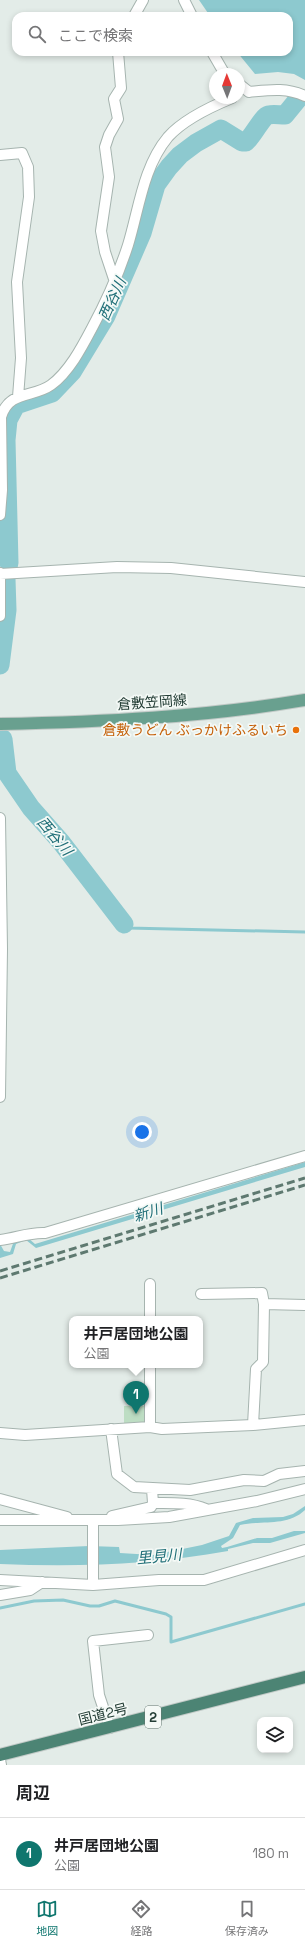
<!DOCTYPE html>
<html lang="ja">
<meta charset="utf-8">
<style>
:root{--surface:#fff;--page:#f6f6f6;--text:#202124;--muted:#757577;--line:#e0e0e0;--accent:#0f766e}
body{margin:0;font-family:"Space Grotesk","Noto Sans JP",sans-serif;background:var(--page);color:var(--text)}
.controls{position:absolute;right:12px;bottom:12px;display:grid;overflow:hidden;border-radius:8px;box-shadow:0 2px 6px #0003}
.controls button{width:36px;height:36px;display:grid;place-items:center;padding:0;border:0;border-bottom:1px solid var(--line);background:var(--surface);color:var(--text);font:20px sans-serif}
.compass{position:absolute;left:209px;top:68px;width:36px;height:36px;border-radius:50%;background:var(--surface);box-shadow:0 2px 6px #0003;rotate:359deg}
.you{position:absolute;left:142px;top:1132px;width:14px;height:14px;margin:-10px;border:3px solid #fff;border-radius:50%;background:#1a73e8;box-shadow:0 0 0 6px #1a73e833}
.badge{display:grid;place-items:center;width:26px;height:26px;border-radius:50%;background:var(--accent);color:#fff;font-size:13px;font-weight:700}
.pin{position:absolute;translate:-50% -33px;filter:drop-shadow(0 1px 2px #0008)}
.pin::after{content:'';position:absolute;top:21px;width:14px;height:12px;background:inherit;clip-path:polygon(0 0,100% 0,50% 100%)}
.popup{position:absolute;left:69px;top:1316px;width:134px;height:52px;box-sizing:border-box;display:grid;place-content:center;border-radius:8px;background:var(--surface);filter:drop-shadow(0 1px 3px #0005);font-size:13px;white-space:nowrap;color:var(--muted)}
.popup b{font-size:15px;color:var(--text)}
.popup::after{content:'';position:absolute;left:50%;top:100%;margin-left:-8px;border:8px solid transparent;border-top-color:var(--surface)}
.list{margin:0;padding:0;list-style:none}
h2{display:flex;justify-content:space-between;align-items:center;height:52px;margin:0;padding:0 16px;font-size:17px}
h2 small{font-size:13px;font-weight:400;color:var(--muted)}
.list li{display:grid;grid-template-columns:26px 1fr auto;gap:12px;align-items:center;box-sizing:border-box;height:72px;padding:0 16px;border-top:1px solid var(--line)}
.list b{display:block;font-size:15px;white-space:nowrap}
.list p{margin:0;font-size:13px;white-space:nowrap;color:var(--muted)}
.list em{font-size:13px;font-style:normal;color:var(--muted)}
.icon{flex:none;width:22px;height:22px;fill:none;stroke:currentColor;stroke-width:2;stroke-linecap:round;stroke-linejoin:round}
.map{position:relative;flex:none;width:305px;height:1765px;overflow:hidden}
.search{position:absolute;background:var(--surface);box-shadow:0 2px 6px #0003;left:12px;right:12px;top:12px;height:44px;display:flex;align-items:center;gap:10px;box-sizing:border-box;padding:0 14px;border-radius:12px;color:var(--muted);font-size:15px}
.sheet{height:124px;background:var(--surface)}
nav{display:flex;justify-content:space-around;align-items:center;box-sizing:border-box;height:56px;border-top:1px solid var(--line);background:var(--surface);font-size:11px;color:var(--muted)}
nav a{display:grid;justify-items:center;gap:2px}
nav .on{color:var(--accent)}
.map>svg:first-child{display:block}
</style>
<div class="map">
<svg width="305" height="1765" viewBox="0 0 305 1765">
<rect width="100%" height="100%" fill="#e3ece8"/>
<!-- green -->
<path fill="#bdddc3" d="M124,1406H147V1423H124Z"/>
<!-- water -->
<path fill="#8dc9cf" d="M199,0H305V80L294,74L278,72L255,74L237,52H289V16H210Z
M305,1162V1167L36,1248L26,1240L16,1244L13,1254L0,1258V1244L4,1251L10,1252L14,1241L28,1238L35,1244Z
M305,1506V1510C287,1527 262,1520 240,1525L233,1538L221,1546L222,1548L227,1547L257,1538H272L294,1531H305V1533L270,1543H253L228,1549V1551C152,1565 77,1567 0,1564V1550L89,1546L119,1547L120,1553L153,1555L202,1545L229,1536L236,1523L253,1518L283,1517L293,1514Z"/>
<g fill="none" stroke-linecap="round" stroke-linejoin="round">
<!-- stream -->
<path stroke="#8dc9cf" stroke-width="3" d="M124,924L128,928L305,932
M0,1608L34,1601L63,1600L90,1606H99L115,1601L166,1614L171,1617V1642L305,1604"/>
<!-- river -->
<path stroke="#8dc9cf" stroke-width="19" d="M9,563L6,440L8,420L16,405L52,393L72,372L106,316L142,233L156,185L169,167L180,155L196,143L221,129L242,142H246C252,137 263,116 268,115C274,114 279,115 285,115L298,99
M0,665L7,610L6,579
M3,739L7,773L31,808L61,842L124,924"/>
<!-- minor casing -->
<g stroke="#a6b4af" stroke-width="12">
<path id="minor" d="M184,0L192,16
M134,16L143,0
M212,52L223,71L226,74
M239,84L249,92C269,90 286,87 305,96
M0,155L22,153L28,167L29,197L17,282L21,358L18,397
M114,279L105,252L101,231L109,177L105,147L109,135L118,119L114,99L121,88L118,52
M0,515L2,490L1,417C9,390 33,398 51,385C69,372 82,347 92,328C106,302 119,273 128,245C139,209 143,167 168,137C184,119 210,107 232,98
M0,573V616
M0,574L117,567L171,568L305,582
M0,818L2,949L0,1097
M0,1240C16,1238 30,1232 45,1233L305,1156
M201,1294L262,1293L264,1304
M150,1319V1284
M253,1425L305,1420
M150,1427V1365
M111,1429L117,1474L134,1487L190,1490L244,1480L264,1481L279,1474L305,1471
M0,1433L25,1435L150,1427L162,1429L253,1425L256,1369L263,1362L264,1304L305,1305
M0,1499L67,1517
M153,1503C171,1503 190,1502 206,1509
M112,1516L151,1507L153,1503L152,1489
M0,1520H118L169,1517L257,1501L305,1489
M93,1520V1585
M0,1580L93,1585L159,1580H204L305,1550
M0,1595L30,1590L42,1582
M110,1728L99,1695L93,1641L148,1635
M0,1760L1,1765"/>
</g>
<!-- primary casing -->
<g stroke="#c1c9c6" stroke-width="14">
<path id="primary" d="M0,724C102,722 204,717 305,700"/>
</g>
<!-- trunk casing -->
<g stroke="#c1c9c6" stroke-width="14">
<path id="trunk" d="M0,1755L305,1677"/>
</g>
<!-- minor -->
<use href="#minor" stroke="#fff" stroke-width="10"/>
<!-- primary -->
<use href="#primary" stroke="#69a08f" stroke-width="12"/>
<!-- trunk -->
<use href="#trunk" stroke="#4c8474" stroke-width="12"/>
<!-- rail -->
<path stroke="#5e7970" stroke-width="3" stroke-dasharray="8 4" stroke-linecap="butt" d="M0,1271L305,1178
M0,1278L305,1185"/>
</g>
<!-- markers -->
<circle fill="#e8710a" stroke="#f4f9f6" stroke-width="1.5" cx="296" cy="730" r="4"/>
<g text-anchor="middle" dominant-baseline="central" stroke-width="3.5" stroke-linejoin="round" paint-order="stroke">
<!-- shield labels -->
<rect fill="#f4f9f6" stroke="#62756f" stroke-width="1" x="145" y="1706" width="16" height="22" rx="3"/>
<g font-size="13" font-weight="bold" fill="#233d35">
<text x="153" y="1717">2</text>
</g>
<!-- street labels -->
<g font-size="14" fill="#233d35" stroke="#f4f9f6">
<text transform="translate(152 702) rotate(-4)">倉敷笠岡線</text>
<text transform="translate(103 1714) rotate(-14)">国道2号</text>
</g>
<!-- food labels -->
<g font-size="14" fill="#c56008" stroke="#f4f9f6" text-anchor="end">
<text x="288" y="730">倉敷うどん ぶっかけふるいち</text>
</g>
<!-- water labels -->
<g font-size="15" font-style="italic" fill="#1f6e77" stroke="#f4f9f6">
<text transform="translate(112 299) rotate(-66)">西谷川</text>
<text transform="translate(55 836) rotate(50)">西谷川</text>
<text transform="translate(148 1212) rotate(-17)">新川</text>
<text transform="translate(159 1556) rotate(-5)">里見川</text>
</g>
</g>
</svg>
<div class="controls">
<button><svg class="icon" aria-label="layers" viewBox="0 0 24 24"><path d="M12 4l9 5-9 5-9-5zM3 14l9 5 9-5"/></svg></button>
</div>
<svg class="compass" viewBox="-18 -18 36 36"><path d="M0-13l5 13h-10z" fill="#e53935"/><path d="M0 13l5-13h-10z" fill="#757577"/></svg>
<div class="you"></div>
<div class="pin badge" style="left:136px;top:1414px">1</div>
<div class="popup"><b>井戸居団地公園</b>公園</div>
<div class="search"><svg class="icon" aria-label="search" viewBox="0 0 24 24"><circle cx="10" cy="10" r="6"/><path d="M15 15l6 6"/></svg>ここで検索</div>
</div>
<section class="sheet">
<h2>周辺<small></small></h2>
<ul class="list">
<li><span class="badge">1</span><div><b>井戸居団地公園</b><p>公園</p></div><em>180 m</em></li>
</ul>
</section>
<nav>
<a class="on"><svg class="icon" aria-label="map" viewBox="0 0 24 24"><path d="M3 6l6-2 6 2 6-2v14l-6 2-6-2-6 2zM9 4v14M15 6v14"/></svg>地図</a>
<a><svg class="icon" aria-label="directions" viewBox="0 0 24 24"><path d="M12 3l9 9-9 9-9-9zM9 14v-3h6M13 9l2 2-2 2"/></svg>経路</a>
<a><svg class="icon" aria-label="saved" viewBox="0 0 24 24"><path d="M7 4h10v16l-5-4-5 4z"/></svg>保存済み</a>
</nav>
